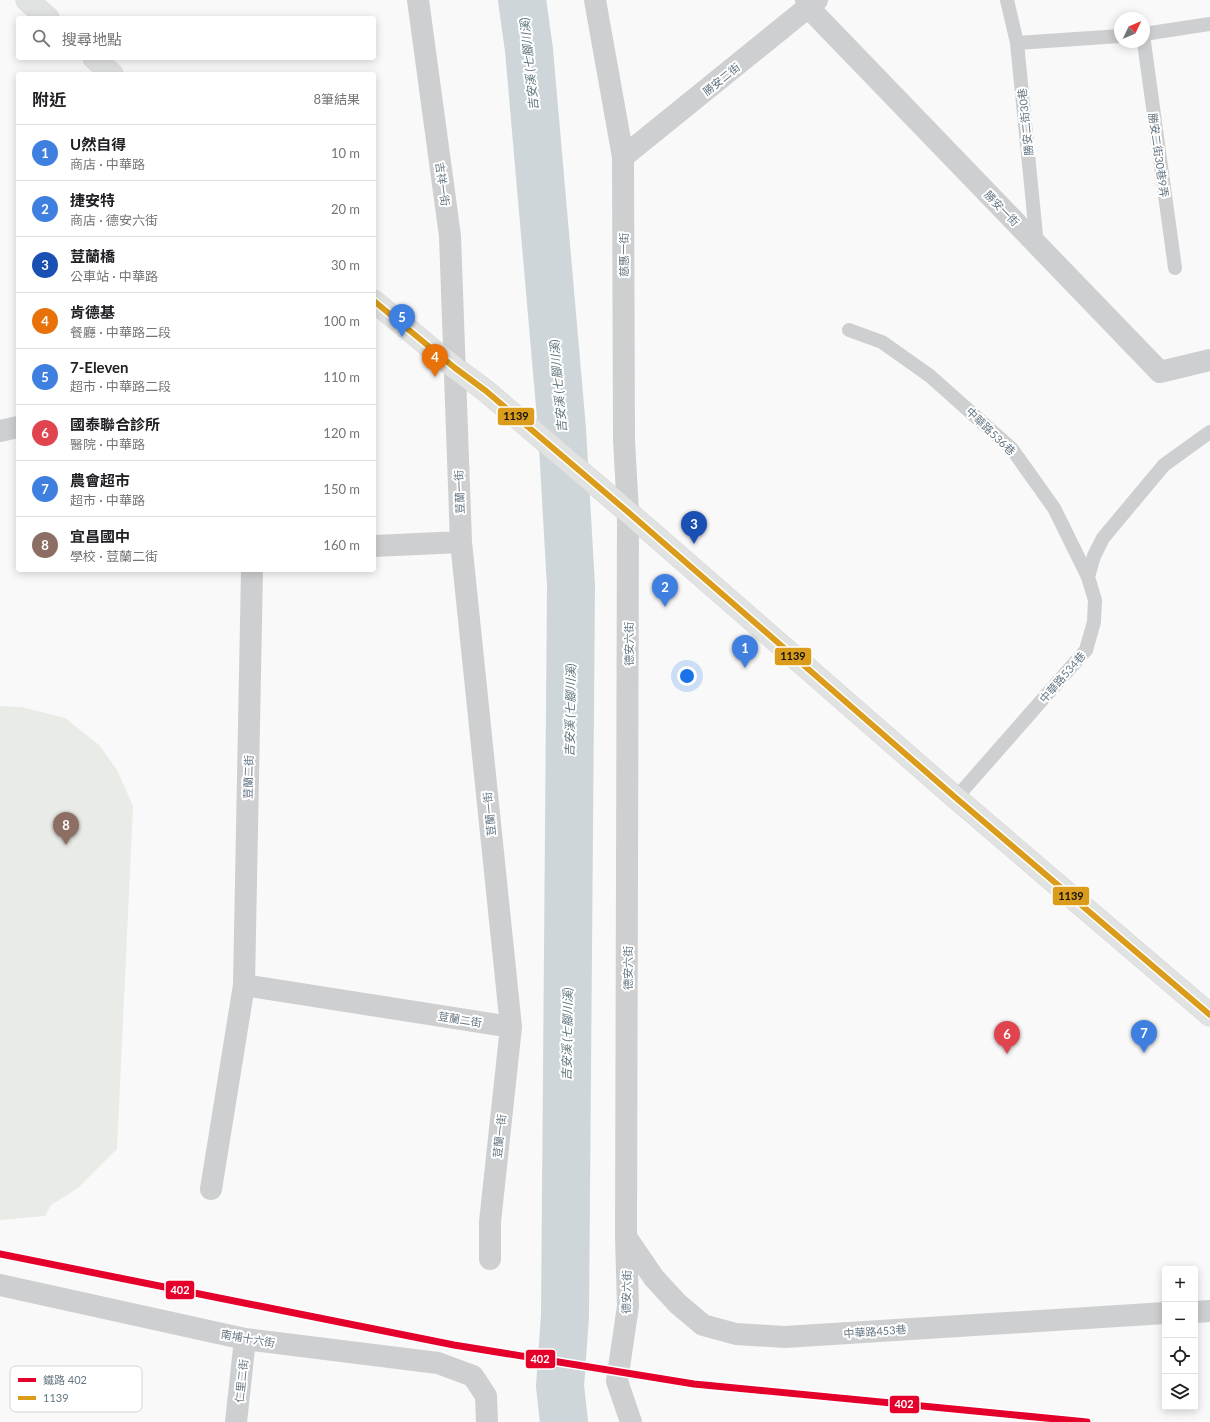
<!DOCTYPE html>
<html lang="zh-TW">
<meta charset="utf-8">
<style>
:root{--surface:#fff;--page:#f6f6f6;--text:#202124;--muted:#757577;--line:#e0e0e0;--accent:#565c61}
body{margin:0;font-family:Lato,"Noto Sans TC",sans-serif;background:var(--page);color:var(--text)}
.controls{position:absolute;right:12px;bottom:12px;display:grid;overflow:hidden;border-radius:4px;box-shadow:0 2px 10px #0003}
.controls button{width:36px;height:36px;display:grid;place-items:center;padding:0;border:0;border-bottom:1px solid var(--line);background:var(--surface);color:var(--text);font:20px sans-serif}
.compass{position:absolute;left:1114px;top:12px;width:36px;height:36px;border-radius:50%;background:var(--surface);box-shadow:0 2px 10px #0003;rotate:46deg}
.you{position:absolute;left:687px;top:676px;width:14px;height:14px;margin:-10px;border:3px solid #fff;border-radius:50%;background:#1a73e8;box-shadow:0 0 0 6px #1a73e833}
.badge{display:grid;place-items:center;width:26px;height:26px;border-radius:50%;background:var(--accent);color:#fff;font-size:13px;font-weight:700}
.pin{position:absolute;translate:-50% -33px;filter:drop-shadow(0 1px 2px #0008)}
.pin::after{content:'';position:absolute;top:21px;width:14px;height:12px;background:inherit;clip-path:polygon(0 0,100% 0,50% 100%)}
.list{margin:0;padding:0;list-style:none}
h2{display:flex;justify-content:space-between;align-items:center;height:52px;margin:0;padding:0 16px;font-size:17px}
h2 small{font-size:13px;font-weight:400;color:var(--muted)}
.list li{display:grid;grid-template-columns:26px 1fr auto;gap:12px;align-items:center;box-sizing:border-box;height:56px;padding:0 16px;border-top:1px solid var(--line)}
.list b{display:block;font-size:15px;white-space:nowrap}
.list p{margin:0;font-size:13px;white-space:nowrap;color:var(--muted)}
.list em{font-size:13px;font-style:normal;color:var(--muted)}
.icon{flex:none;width:22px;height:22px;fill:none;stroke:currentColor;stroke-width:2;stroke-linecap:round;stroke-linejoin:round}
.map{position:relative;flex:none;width:1210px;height:1422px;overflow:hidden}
.search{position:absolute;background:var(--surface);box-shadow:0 2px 10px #0003;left:16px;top:16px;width:360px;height:44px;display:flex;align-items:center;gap:10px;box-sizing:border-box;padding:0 14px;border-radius:4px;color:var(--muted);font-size:15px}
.panel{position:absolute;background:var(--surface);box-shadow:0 2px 10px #0003;left:16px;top:72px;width:360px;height:500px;border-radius:4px}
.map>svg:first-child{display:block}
</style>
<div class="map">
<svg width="1210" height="1422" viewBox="0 0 1210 1422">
<rect width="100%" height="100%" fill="#f9f9f9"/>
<!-- green -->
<path fill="#e8ebe6" d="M0,706L22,707L65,718L99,745L117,770L133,806L117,1149L78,1188L51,1205L45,1216L0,1220Z"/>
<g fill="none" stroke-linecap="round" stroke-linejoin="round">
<!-- river -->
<path stroke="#ced6d9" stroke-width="48" d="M522,0L529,50L562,429L571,586L565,1316L560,1386L564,1422"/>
<!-- primary casing -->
<g stroke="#d5d6d7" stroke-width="23">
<path id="primary" d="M27,0L48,18
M94,58L112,74
M374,301L455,368L486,391L628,512L956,798L1210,1015"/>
</g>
<!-- service -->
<path stroke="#cecfd0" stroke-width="14" d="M1007,0L1017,43L1037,245
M1144,34L1210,24
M1144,42L1175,268
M1017,43L1120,36
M849,330L882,342L930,376L1012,449L1054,508L1088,577
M956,798L1086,650L1094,622L1095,600L1088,577L1094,556L1103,538L1164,465L1210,432"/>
<!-- minor -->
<path stroke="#cecfd0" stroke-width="22" d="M418,0L450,236L461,542L511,1027L490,1222V1259
M595,0L623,157L624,440L628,512L626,1237L628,1306L617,1381L631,1422
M806,0L808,7L1160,372L1210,360
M623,157L817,0
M0,431L18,427
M374,546L461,542
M252,570L244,985L511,1027
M211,1189L244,985
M626,1237L654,1278L678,1304L703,1325L736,1334L785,1337L1165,1313
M0,1285L245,1339L438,1363L473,1376L486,1396L487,1422
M1195,1312L1210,1311
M236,1422L245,1339"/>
<!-- primary -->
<use href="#primary" stroke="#e1e2e2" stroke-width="22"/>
<!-- bus-1 casing -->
<g stroke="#fff" stroke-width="9">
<path id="bus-1" d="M374,301L455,368L486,391L628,512L956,798L1210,1015"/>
</g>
<!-- bus-1 -->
<use href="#bus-1" stroke="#da9c1a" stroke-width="6"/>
<!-- rail-1 casing -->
<g stroke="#fff" stroke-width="10">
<path id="rail-1" d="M0,1254L454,1345L694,1384L1087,1422"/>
</g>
<!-- rail-1 -->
<use href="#rail-1" stroke="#e4002b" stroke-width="7"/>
</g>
<g text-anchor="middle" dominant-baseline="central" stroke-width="4" stroke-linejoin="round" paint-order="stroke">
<!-- street labels -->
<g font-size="11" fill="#657683" stroke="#fff">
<text transform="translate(721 79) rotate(-39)">勝安二街</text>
<text transform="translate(1025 122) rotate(-96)">勝安二街30巷</text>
<text transform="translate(1159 155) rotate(82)">勝安二街30巷9弄</text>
<text transform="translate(443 184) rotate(82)">吉祥一街</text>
<text transform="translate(1002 208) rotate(46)">勝安一街</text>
<text transform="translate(623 255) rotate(-90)">慈惠一街</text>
<text transform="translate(991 431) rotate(44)">中華路536巷</text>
<text transform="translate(459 492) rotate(-92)">荳蘭一街</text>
<text transform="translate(628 644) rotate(-90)">德安六街</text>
<text transform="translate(1062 677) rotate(-49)">中華路534巷</text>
<text transform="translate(248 777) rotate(-89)">荳蘭二街</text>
<text transform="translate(489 814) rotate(-96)">荳蘭一街</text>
<text transform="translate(627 968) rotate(-90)">德安六街</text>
<text transform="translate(460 1019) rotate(9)">荳蘭二街</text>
<text transform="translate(499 1136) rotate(-84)">荳蘭一街</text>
<text transform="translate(626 1292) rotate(-89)">德安六街</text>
<text transform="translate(875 1331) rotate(-4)">中華路453巷</text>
<text transform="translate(248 1338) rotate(10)">南埔十六街</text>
<text transform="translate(241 1381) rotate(-84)">仁里二街</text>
</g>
<!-- water labels -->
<g font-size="12" font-style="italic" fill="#60757c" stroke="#fff">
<text transform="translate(529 64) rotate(-96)">吉安溪 (七腳川溪)</text>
<text transform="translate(558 386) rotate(-95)">吉安溪 (七腳川溪)</text>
<text transform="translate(570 710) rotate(-89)">吉安溪 (七腳川溪)</text>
<text transform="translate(567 1034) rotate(-89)">吉安溪 (七腳川溪)</text>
</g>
</g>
<!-- legend -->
<rect x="10" y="1366" width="132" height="46" rx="6" fill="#fff" stroke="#d1d6da" stroke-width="1"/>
<rect x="18" y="1378" width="18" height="4" fill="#e4002b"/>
<rect x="18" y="1396" width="18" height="4" fill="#da9c1a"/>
<g font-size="11" fill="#657683">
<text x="43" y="1384">鐵路 402</text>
<text x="43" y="1402">1139</text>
</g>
<g stroke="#fff" stroke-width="1.5">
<rect x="497" y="407" width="38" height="19" rx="4" fill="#da9c1a"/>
<rect x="774" y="647" width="38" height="19" rx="4" fill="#da9c1a"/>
<rect x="1052" y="886" width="38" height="20" rx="4" fill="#da9c1a"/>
<rect x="165" y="1280" width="30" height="20" rx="4" fill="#e4002b"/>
<rect x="525" y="1349" width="31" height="20" rx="4" fill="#e4002b"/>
<rect x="889" y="1395" width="31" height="19" rx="4" fill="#e4002b"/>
</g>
<g font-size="11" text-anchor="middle" font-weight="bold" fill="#fff">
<text x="180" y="1294">402</text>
<text x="540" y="1363">402</text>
<text x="904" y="1408">402</text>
</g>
<g font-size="11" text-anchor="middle" font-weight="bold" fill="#111">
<text x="516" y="420">1139</text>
<text x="793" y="660">1139</text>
<text x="1071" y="900">1139</text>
</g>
</svg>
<div class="controls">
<button>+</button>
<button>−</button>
<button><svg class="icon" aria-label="locate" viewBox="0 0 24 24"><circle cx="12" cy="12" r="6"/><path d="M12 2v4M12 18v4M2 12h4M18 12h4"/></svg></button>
<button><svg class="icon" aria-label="layers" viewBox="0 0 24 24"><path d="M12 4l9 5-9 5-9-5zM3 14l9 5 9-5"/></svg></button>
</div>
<svg class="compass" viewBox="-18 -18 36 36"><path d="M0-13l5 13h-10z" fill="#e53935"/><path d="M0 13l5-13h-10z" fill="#757577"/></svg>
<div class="you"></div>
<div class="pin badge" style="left:745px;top:668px;background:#3f7fe0">1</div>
<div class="pin badge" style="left:665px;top:607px;background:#3f7fe0">2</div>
<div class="pin badge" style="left:694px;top:544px;background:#1a4fb4">3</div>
<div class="pin badge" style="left:435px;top:377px;background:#e8710a">4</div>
<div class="pin badge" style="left:402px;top:337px;background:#3f7fe0">5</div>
<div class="pin badge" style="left:1007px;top:1054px;background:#e0444e">6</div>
<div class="pin badge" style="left:1144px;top:1053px;background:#3f7fe0">7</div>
<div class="pin badge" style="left:66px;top:845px;background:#8d6e63">8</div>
<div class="search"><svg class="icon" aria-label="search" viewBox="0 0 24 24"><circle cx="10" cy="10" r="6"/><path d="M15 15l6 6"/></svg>搜尋地點</div>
<section class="panel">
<h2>附近<small>8筆結果</small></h2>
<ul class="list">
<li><span class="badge" style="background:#3f7fe0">1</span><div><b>U然自得</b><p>商店 · 中華路</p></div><em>10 m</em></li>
<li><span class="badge" style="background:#3f7fe0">2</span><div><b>捷安特</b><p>商店 · 德安六街</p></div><em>20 m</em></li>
<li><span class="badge" style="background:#1a4fb4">3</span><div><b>荳蘭橋</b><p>公車站 · 中華路</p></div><em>30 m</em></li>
<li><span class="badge" style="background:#e8710a">4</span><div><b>肯德基</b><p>餐廳 · 中華路二段</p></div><em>100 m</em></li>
<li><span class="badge" style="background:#3f7fe0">5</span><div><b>7-Eleven</b><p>超市 · 中華路二段</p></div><em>110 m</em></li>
<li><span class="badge" style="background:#e0444e">6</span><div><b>國泰聯合診所</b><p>醫院 · 中華路</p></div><em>120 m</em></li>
<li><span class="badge" style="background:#3f7fe0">7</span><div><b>農會超市</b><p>超市 · 中華路</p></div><em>150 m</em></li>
<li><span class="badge" style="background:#8d6e63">8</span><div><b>宜昌國中</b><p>學校 · 荳蘭二街</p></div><em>160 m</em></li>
</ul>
</section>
</div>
